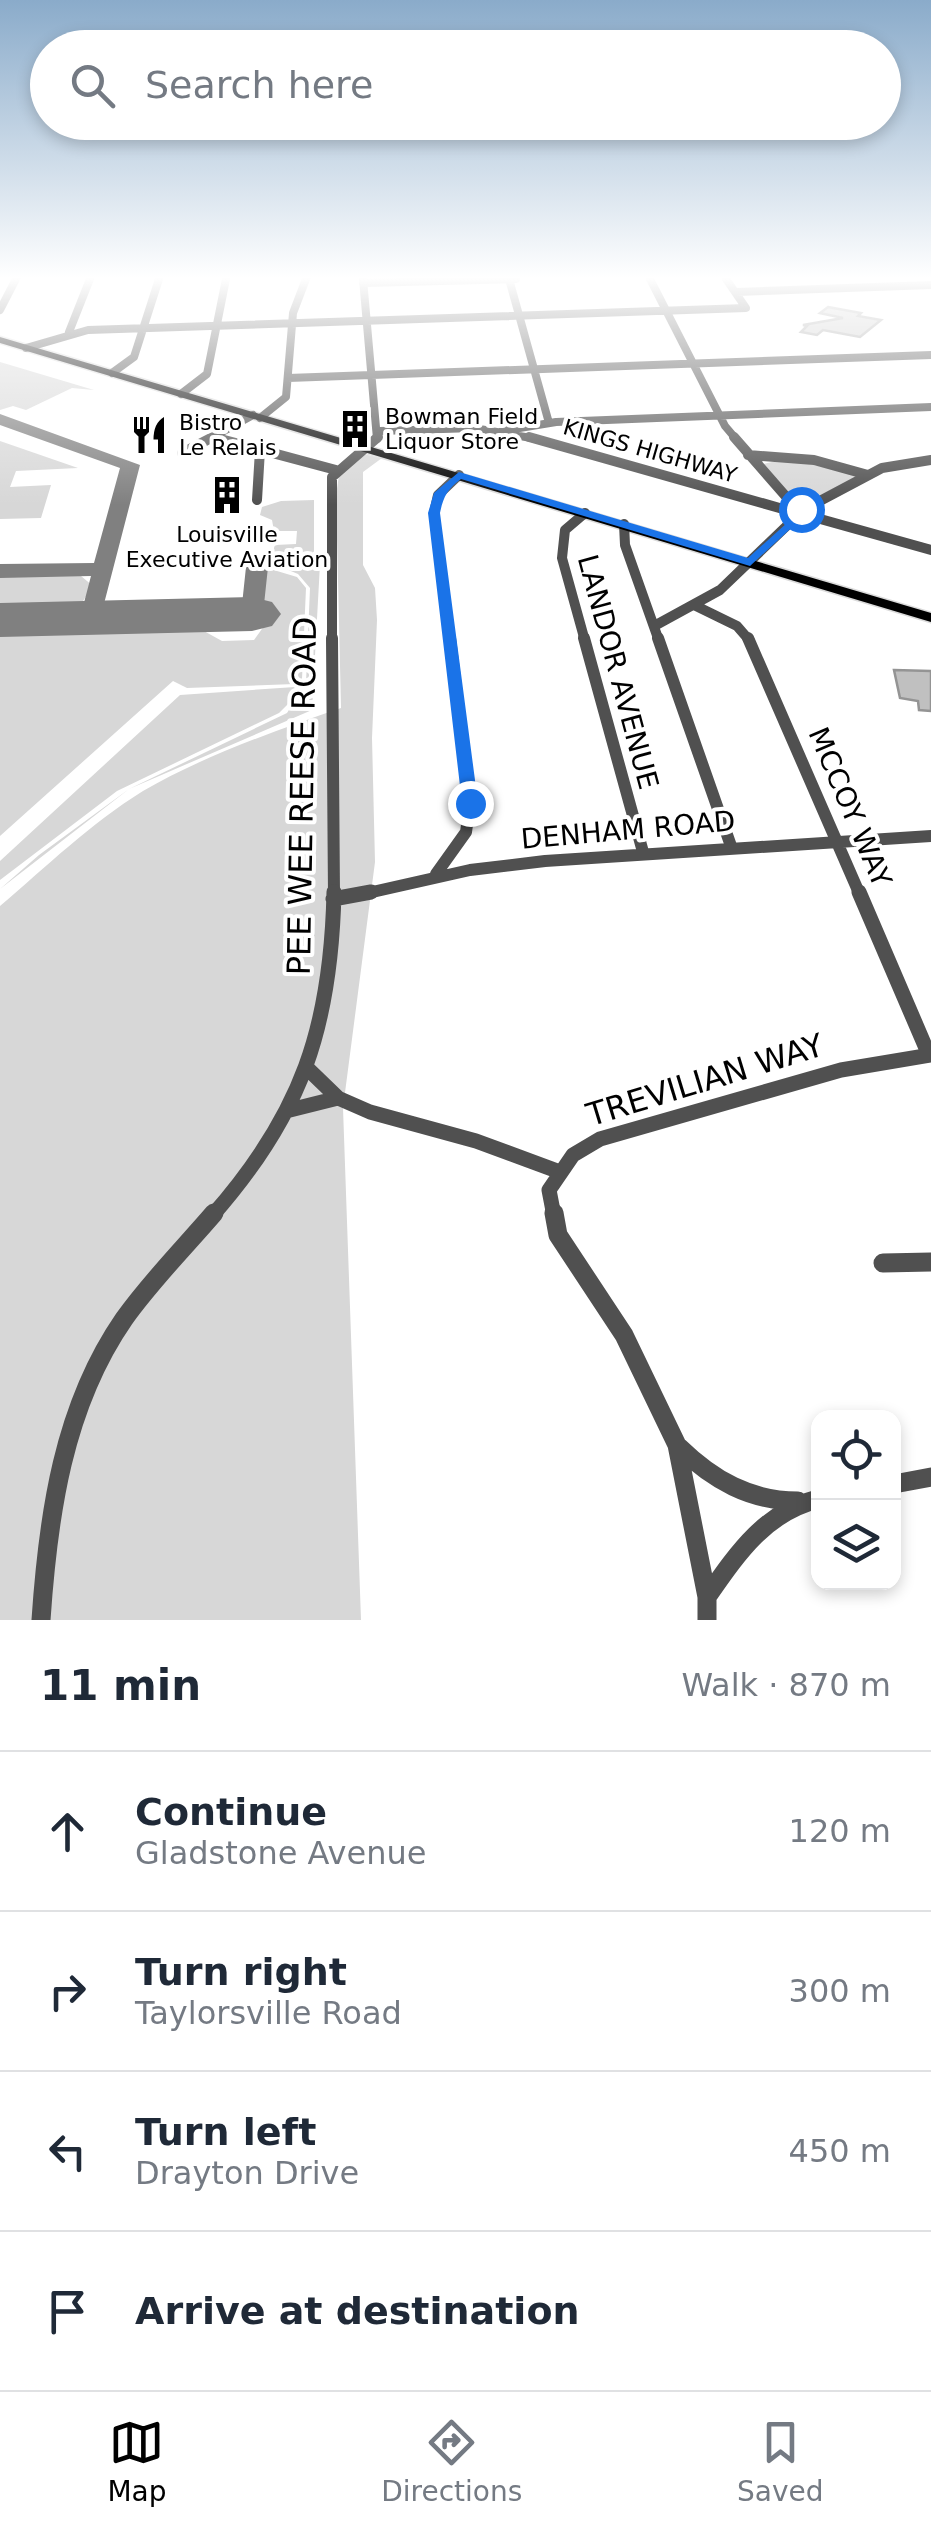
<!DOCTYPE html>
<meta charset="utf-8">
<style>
:root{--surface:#fff;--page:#f2f2f3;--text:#1f2937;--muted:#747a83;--line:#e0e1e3;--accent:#000}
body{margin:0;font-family:"DejaVu Sans",sans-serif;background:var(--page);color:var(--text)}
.controls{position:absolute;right:30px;bottom:30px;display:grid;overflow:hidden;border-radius:20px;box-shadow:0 5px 15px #0003}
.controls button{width:90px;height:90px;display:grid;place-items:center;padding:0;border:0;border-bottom:2px solid var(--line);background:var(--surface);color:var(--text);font:50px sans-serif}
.stop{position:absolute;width:30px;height:30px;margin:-22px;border:8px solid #1a73e8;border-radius:50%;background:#fff}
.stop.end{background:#1a73e8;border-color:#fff;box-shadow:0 2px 10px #0008}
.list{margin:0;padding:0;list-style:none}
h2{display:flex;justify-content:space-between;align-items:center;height:130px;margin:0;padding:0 40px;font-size:42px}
h2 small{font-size:32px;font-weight:400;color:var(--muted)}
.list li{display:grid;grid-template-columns:65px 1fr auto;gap:30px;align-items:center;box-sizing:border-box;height:160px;padding:0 40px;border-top:2px solid var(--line)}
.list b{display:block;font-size:38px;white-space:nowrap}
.list p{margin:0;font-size:32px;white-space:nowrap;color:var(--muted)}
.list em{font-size:32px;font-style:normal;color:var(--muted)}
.icon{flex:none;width:55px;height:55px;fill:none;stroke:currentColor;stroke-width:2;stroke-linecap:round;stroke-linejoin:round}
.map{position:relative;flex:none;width:931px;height:1620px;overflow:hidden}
.search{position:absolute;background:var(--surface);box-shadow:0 5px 15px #0003;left:30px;right:30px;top:30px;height:110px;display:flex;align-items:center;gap:25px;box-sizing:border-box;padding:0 35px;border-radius:55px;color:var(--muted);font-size:38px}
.sheet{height:770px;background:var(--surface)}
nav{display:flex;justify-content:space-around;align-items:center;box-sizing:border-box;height:140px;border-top:2px solid var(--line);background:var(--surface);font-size:28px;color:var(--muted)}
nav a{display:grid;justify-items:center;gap:5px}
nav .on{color:var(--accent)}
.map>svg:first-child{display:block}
</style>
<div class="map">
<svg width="931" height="1620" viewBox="0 0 931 1620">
<rect width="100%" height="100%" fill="#fff"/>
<!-- green -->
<path fill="#d7d7d7" d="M0,362L94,390L72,388L26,410L13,406L0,410Z
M0,441L78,468L16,471L10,487L51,485L41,518L0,519Z
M363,454L382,458L363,472V565L375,588L377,620L372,738L375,862L343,1108L361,1620H0V906C46,867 91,823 143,791C201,757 277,730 341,708L336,496L340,468Z
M785,459L861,475L799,506L759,465Z
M314,500V564H320L312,710L129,789L0,889L39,855L129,789L287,713L306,683L310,588L298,574L269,562L275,545L296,544L297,531H274L272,520L260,515L262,507L281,501Z
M267,568L297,577L306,588L302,679L295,684L187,688L173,681L0,836V630L193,625L222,641L254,640L272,615L261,600Z
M0,576H81L93,586L79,607L0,613Z
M295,687L292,700L279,713L117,791L0,880V861L180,695Z"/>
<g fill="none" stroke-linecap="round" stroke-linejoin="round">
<!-- taxiway -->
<path fill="#808080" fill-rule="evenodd" d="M0,414L140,465L99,623L91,625L80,618L91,576L0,578V564L94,563L120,468L0,425Z
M257,561L268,567L263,614L252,621L241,614L246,567Z"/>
<!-- runway -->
<path fill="#808080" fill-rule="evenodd" d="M252,597L272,602L281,614L272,626L252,631L0,637V603Z"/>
</g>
<!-- building -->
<path fill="#c0c0c0" stroke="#949494" stroke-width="2.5" d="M828,307L861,313L858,316L881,320L860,337L823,330L817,335L801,332L807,326L803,325L843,318L820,313Z
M894,670L931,671V711L919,710L918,701L900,698Z"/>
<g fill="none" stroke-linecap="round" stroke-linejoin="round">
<!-- major casing -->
<g stroke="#dbdbdb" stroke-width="3">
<path id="major" d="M0,337L931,613V622L0,343Z"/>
</g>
<!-- minor-far4 -->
<path stroke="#505050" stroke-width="8" d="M363,279L377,439
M509,279L549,423
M650,279L725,426L736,439
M363,283L516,279
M736,292L931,285
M0,310L16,279
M69,332L90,279
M26,348L88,330L746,308L726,279
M112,373L134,357L159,279
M288,378L931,355
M181,394L207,374L226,279
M260,418L286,397L293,313L306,279
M380,431L474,428L537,439
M502,431L556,422L931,407
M213,437L253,415
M209,439H221"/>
<!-- minor-far3 -->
<path stroke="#505050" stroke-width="10" d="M529,437L790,511
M734,437L796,508
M182,453L213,437L336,470
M748,455L814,460L868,475
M257,500L260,450
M803,510L882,468L931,460
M806,515L931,550
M624,524L625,545L659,641
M694,605L737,626L750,641
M656,625L720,590L797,516
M332,641V477L378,437
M450,641L434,513L438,495L459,475
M585,641L562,558L565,530L585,513"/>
<!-- minor-far2 -->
<path stroke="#505050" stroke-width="12" d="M332,638L334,895
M584,638L643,852
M658,638L731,846
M748,638L860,895
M436,874L466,832L470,803L450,638
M359,895L470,870L545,861L931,836"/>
<!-- minor-far1 -->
<path stroke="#505050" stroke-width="15" d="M859,892L929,1055
M333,899L371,892
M308,1069L338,1098L370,1112L476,1141L560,1172
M290,1110L338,1098
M212,1216C302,1114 331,1027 334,892
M554,1216L549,1190L573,1155L600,1139L841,1070L931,1055"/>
<!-- minor -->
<path stroke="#505050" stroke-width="19" d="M554,1213L558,1235L624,1335L677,1445L707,1597V1620
M883,1263L931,1262
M679,1447C713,1480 750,1501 798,1501
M894,1484L931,1477
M707,1597C737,1554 765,1512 818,1499
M41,1620C48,1516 63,1407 124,1319C151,1281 184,1248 214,1213"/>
<!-- major -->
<use href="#major" fill="#000" fill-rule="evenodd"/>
</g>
<!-- sky -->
<linearGradient id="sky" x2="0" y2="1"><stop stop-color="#8aabca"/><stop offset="0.55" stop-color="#fff"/><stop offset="1" stop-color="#fff" stop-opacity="0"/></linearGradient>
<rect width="931" height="505" fill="url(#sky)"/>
<!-- route -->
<path fill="#1a73e8" d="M459,472L748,558L798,513L797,507H805L812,516L800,520L750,566L461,479C447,489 443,498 440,513L478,803L470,808L462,803L428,513L434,493Z"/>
<!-- icons -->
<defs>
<g id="building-bare" transform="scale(3)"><path d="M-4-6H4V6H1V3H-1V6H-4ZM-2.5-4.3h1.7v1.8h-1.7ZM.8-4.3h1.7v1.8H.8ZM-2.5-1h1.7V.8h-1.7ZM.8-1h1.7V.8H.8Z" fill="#000" stroke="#fff" stroke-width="2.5" paint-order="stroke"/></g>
<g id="restaurant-bare" transform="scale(3)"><path d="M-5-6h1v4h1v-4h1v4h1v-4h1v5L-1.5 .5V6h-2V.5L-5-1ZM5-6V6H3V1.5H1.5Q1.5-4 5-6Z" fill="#000" stroke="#fff" stroke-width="2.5" paint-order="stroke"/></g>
</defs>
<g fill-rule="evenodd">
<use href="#building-bare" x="355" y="429"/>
<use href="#restaurant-bare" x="149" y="435"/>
<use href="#building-bare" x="227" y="495"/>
</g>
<g text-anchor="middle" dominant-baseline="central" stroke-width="8" stroke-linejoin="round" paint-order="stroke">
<!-- far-poi labels -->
<g font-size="22" fill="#000" stroke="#fff" text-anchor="start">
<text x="385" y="416">Bowman Field<tspan x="385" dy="25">Liquor Store</tspan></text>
<text x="179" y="422">Bistro<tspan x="179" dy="25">Le Relais</tspan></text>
<text x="227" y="534" text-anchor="middle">Louisville<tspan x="227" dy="25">Executive Aviation</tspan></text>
</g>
<!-- far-street labels -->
<g font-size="22" fill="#000" stroke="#fff">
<text transform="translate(650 451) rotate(16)">KINGS HIGHWAY</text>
</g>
<!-- street labels -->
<g font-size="28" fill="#000" stroke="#fff">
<text transform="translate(618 672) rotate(75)">LANDOR AVENUE</text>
<text transform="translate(850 807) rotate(67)">MCCOY WAY</text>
<text transform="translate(628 830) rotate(-5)">DENHAM ROAD</text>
</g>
<!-- near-street labels -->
<g font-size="32" fill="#000" stroke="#fff">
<text transform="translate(302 796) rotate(-89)">PEE WEE REESE ROAD</text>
<text transform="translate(705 1080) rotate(-17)">TREVILIAN WAY</text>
</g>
</g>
</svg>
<div class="controls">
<button><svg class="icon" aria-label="locate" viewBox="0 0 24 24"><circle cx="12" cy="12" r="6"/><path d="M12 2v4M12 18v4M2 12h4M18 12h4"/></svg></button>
<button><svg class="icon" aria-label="layers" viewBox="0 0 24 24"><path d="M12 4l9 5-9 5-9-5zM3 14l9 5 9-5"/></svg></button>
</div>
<div class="stop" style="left:801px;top:509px"></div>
<div class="stop end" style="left:470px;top:803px"></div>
<div class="search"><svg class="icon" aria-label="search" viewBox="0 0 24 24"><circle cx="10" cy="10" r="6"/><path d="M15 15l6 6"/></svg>Search here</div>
</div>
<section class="sheet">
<h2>11 min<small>Walk · 870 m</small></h2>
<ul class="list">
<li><svg class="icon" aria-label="ahead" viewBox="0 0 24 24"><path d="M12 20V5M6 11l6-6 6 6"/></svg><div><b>Continue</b><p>Gladstone Avenue</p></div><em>120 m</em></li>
<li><svg class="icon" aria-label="right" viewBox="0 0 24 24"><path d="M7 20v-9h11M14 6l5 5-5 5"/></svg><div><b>Turn right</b><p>Taylorsville Road</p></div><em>300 m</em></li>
<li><svg class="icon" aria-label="left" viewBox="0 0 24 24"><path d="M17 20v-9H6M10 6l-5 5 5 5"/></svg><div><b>Turn left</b><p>Drayton Drive</p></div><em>450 m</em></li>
<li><svg class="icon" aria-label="arrive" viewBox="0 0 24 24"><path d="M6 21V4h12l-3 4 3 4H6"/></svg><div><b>Arrive at destination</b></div></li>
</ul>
</section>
<nav>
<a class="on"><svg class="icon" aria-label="map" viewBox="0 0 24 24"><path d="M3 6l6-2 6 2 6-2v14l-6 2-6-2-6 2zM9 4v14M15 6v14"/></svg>Map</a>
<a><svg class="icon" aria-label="directions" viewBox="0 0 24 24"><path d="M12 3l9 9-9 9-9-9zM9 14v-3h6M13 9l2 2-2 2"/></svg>Directions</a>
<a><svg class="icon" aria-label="saved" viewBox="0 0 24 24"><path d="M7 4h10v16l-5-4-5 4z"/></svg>Saved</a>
</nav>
